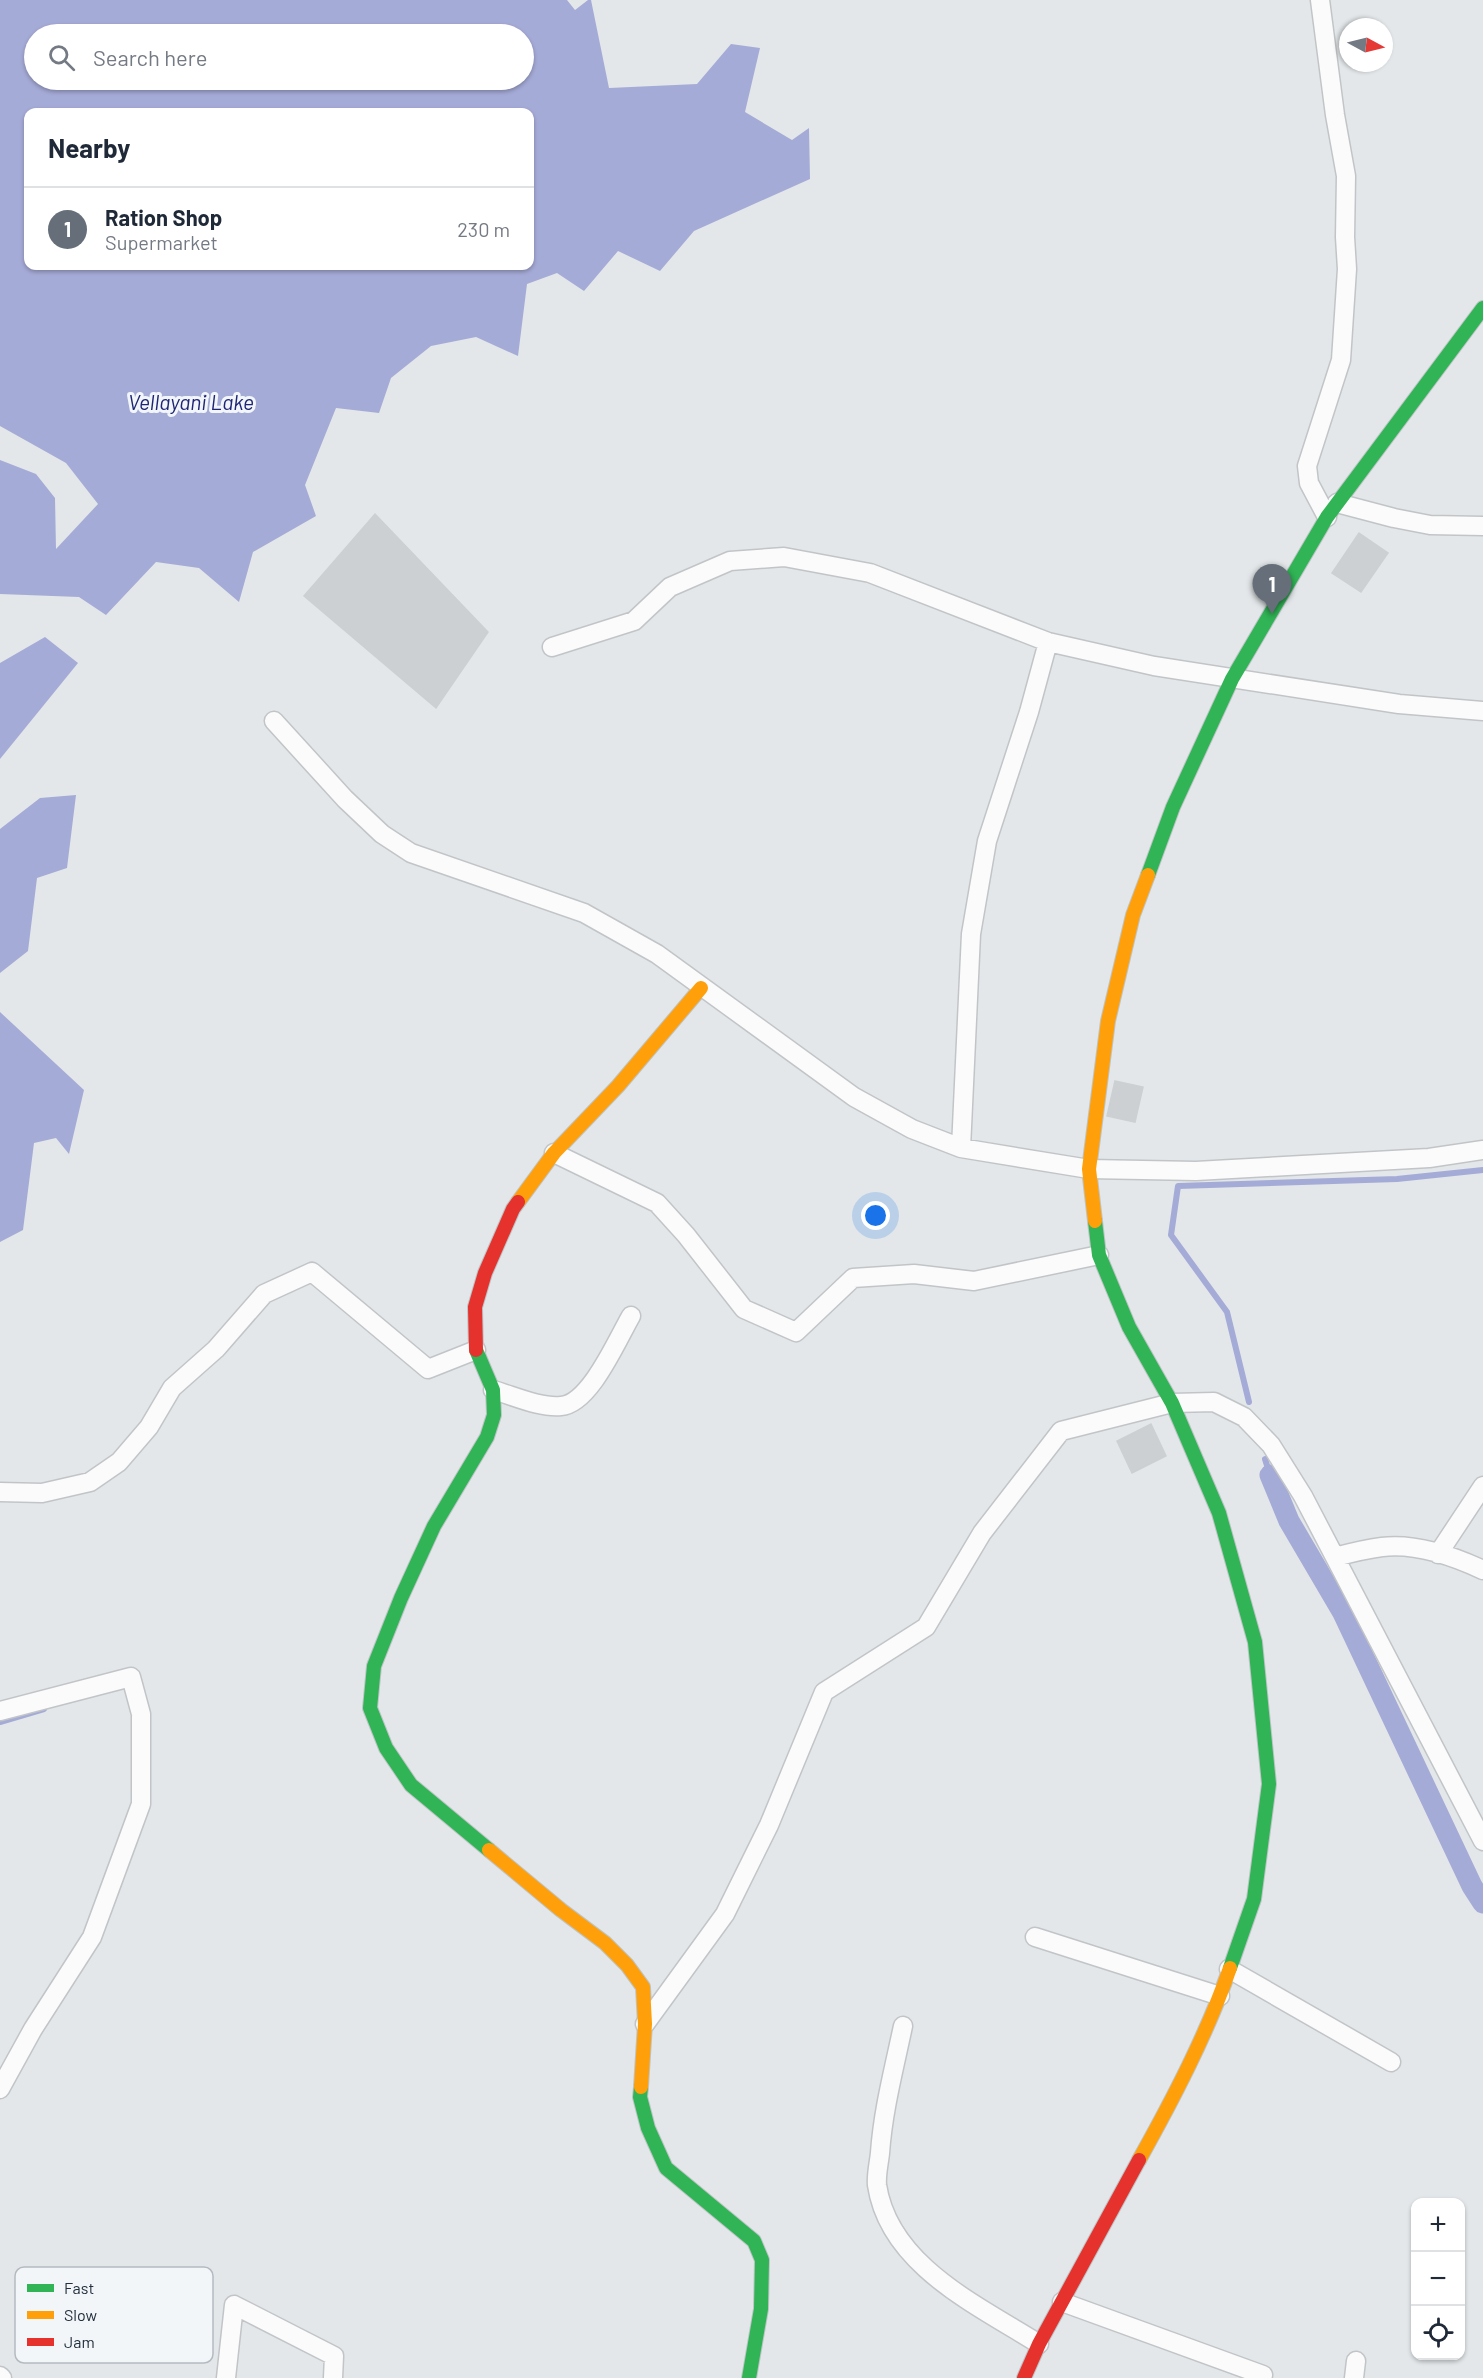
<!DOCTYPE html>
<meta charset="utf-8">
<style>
:root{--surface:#fff;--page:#f2f2f3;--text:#1f2937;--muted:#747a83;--line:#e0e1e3;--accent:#666f79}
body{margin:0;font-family:Barlow,sans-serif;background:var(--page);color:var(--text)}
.controls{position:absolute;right:18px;bottom:18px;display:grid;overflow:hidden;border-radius:12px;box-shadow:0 2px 4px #0004}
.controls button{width:54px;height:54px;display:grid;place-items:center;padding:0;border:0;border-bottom:2px solid var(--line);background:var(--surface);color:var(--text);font:30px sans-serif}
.compass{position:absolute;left:1339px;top:18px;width:54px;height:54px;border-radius:50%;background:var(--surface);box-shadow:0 2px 4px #0004;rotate:97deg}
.you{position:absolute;left:876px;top:1216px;width:21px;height:21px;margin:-15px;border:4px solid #fff;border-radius:50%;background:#1a73e8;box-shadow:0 0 0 9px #1a73e833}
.badge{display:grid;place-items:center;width:39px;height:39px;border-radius:50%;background:var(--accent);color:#fff;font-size:20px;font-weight:700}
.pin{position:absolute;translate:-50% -50px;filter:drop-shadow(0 2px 3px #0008)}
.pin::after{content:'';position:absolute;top:32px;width:21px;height:18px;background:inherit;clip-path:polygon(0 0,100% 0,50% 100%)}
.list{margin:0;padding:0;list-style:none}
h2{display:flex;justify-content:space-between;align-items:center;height:78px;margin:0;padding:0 24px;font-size:26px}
h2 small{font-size:20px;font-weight:400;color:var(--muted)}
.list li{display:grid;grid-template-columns:39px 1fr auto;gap:18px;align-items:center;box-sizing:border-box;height:84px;padding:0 24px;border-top:2px solid var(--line)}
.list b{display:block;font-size:22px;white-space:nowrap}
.list p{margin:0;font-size:20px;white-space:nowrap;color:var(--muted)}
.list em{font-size:20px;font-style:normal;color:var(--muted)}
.icon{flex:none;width:33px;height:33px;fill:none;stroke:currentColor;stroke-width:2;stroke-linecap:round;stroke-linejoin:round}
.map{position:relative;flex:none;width:1483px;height:2378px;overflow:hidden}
.search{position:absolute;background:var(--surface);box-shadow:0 2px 4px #0004;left:24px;top:24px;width:510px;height:66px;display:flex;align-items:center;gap:15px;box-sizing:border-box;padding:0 21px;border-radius:33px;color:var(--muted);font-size:22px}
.panel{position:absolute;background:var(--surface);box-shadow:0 2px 4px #0004;left:24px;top:108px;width:510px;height:162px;border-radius:12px}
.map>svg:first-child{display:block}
</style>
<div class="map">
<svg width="1483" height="2378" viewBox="0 0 1483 2378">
<rect width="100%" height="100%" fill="#e3e7e9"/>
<!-- water -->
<path fill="#a5abd7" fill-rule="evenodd" d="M0,0H567L575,10L588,0H591L609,88L697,84L731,44L760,48L745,112L792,140L809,128L810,179L694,231L660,271L618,251L584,291L557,273L527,284L518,356L476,337L431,346L391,378L379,413L336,408L305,485L316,516L253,552L239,602L199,568L156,562L106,615L79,597L0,594V460L36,474L55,498L56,549L98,504L66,463L0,426ZM524,34V80H34V34ZM28,112H530V266H28Z
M45,637L78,663L0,759V663Z
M76,795L67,868L37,878L28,951L0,973V829L40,798Z
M0,1012L84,1090L69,1154L56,1138L34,1143L23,1230L0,1242Z"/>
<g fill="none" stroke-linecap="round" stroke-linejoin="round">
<!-- stream -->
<path stroke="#a5abd7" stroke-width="6" d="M1249,1402L1227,1312L1171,1235L1178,1186L1397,1179L1483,1170
M1265,1459L1270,1475
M0,1722L44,1709"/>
<!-- canal -->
<path stroke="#a5abd7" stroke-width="21" d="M1270,1475L1289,1521L1343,1613L1472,1886L1483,1903"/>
</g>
<!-- building -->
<path fill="#ccd0d2" stroke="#ccd0d2" stroke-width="1.5" d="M375,514L488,632L436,708L304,596Z
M1359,533L1388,553L1361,592L1332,573Z
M1115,1081L1143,1087L1135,1122L1107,1116Z
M1151,1424L1166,1456L1132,1473L1117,1441Z"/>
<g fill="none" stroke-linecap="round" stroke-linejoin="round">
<!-- street casing -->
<g stroke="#c2c5c7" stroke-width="21">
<path id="street" d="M1320,0L1335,115L1346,176L1345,237L1347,269L1341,360L1307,466L1309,483L1327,517
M1337,503L1394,518L1430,525L1483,526
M552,647L634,621L670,587L730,561L784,557L870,573L1048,642L1154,666L1399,704L1483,711
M274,721L345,799L382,834L411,853L584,913L657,954L854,1097L912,1129L961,1148L1089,1169L1196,1171L1429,1158L1483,1150
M961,1148L971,934L987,841L1029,712L1048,642
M554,1153L657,1203L686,1235L744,1309L796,1332L853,1278L914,1274L974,1281L1099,1255
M493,1390C514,1396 540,1408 561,1406C590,1404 617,1340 631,1316
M0,1492L42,1493L90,1482L119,1462L149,1427L172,1388L216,1349L264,1294L312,1272L428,1369L476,1350
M1438,1554L1483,1486
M1335,1557C1350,1553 1366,1549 1382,1547C1415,1543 1453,1556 1483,1570
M0,1711L131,1677L141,1714V1804L92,1937L33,2029L0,2089
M1035,1937L1220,1996
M1229,1969L1391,2062
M645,2024L725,1914L769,1825L824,1692L926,1627L982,1533L1061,1431L1172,1403L1214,1402L1244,1417L1271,1445L1303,1496L1483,1841
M903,2026C894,2069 883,2110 880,2153C879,2163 876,2175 877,2185C889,2265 977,2305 1039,2344
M1062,2302L1263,2375
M0,2376L2,2378
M226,2378L234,2305L334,2356L333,2378
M1354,2378L1356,2361"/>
</g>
<!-- fast casing -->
<g stroke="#bec4c7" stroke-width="16">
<path id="fast" d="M1148,875L1173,807L1232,679L1327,517L1483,308
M1095,1221L1099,1255L1129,1327L1172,1403L1219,1513L1255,1642L1269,1784L1254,1899L1230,1968
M476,1350L493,1390L494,1415L487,1437L434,1526L401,1598L374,1666L370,1708L386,1748L411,1785L489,1850
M641,2087L640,2097L648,2128L666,2168L754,2241L762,2260L761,2309L749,2378"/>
</g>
<!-- slow casing -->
<g stroke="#bec4c7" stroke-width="16">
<path id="slow" d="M518,1202L554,1153L618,1086L701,988
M1095,1221L1089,1169L1108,1021L1133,915L1148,875
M489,1850L561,1910L605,1943L627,1965L643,1987L645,2024L641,2087
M1139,2160C1173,2099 1207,2034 1230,1968"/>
</g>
<!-- jam casing -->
<g stroke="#bec4c7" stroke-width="16">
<path id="jam" d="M476,1350L475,1307L485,1273L513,1209L518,1202
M1024,2378L1039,2344L1139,2160"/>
</g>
<!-- street -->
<use href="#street" stroke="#fbfbfc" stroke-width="18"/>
<!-- fast -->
<use href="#fast" stroke="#30b455" stroke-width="14"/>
<!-- slow -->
<use href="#slow" stroke="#ff9f0a" stroke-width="14"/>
<!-- jam -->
<use href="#jam" stroke="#e5322d" stroke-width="14"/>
</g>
<g text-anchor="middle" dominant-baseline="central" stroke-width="6" stroke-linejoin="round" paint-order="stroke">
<!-- water labels -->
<g font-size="21" font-style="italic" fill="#1e2576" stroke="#f2f6f8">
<text x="191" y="401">Vellayani Lake</text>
</g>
</g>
<!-- legend -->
<rect x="15" y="2267" width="198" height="96" rx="9" fill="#f2f6f8" stroke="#b4bac0" stroke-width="1.5"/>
<rect x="27" y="2284" width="27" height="8" fill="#30b455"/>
<rect x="27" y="2311" width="27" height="8" fill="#ff9f0a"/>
<rect x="27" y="2338" width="27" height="8" fill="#e5322d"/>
<g font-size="16" fill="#222f3c">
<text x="64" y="2294">Fast</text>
<text x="64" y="2321">Slow</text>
<text x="64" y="2348">Jam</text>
</g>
</svg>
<div class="controls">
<button>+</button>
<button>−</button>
<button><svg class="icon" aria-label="locate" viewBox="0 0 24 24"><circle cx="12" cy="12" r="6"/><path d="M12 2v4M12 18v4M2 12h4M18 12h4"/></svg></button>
</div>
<svg class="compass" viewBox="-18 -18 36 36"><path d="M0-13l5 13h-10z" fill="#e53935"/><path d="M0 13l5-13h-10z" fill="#747a83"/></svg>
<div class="you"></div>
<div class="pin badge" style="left:1272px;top:614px">1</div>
<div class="search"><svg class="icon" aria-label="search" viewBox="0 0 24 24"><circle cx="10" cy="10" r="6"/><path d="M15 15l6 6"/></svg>Search here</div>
<section class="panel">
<h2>Nearby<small></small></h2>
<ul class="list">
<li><span class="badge">1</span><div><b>Ration Shop</b><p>Supermarket</p></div><em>230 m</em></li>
</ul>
</section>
</div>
